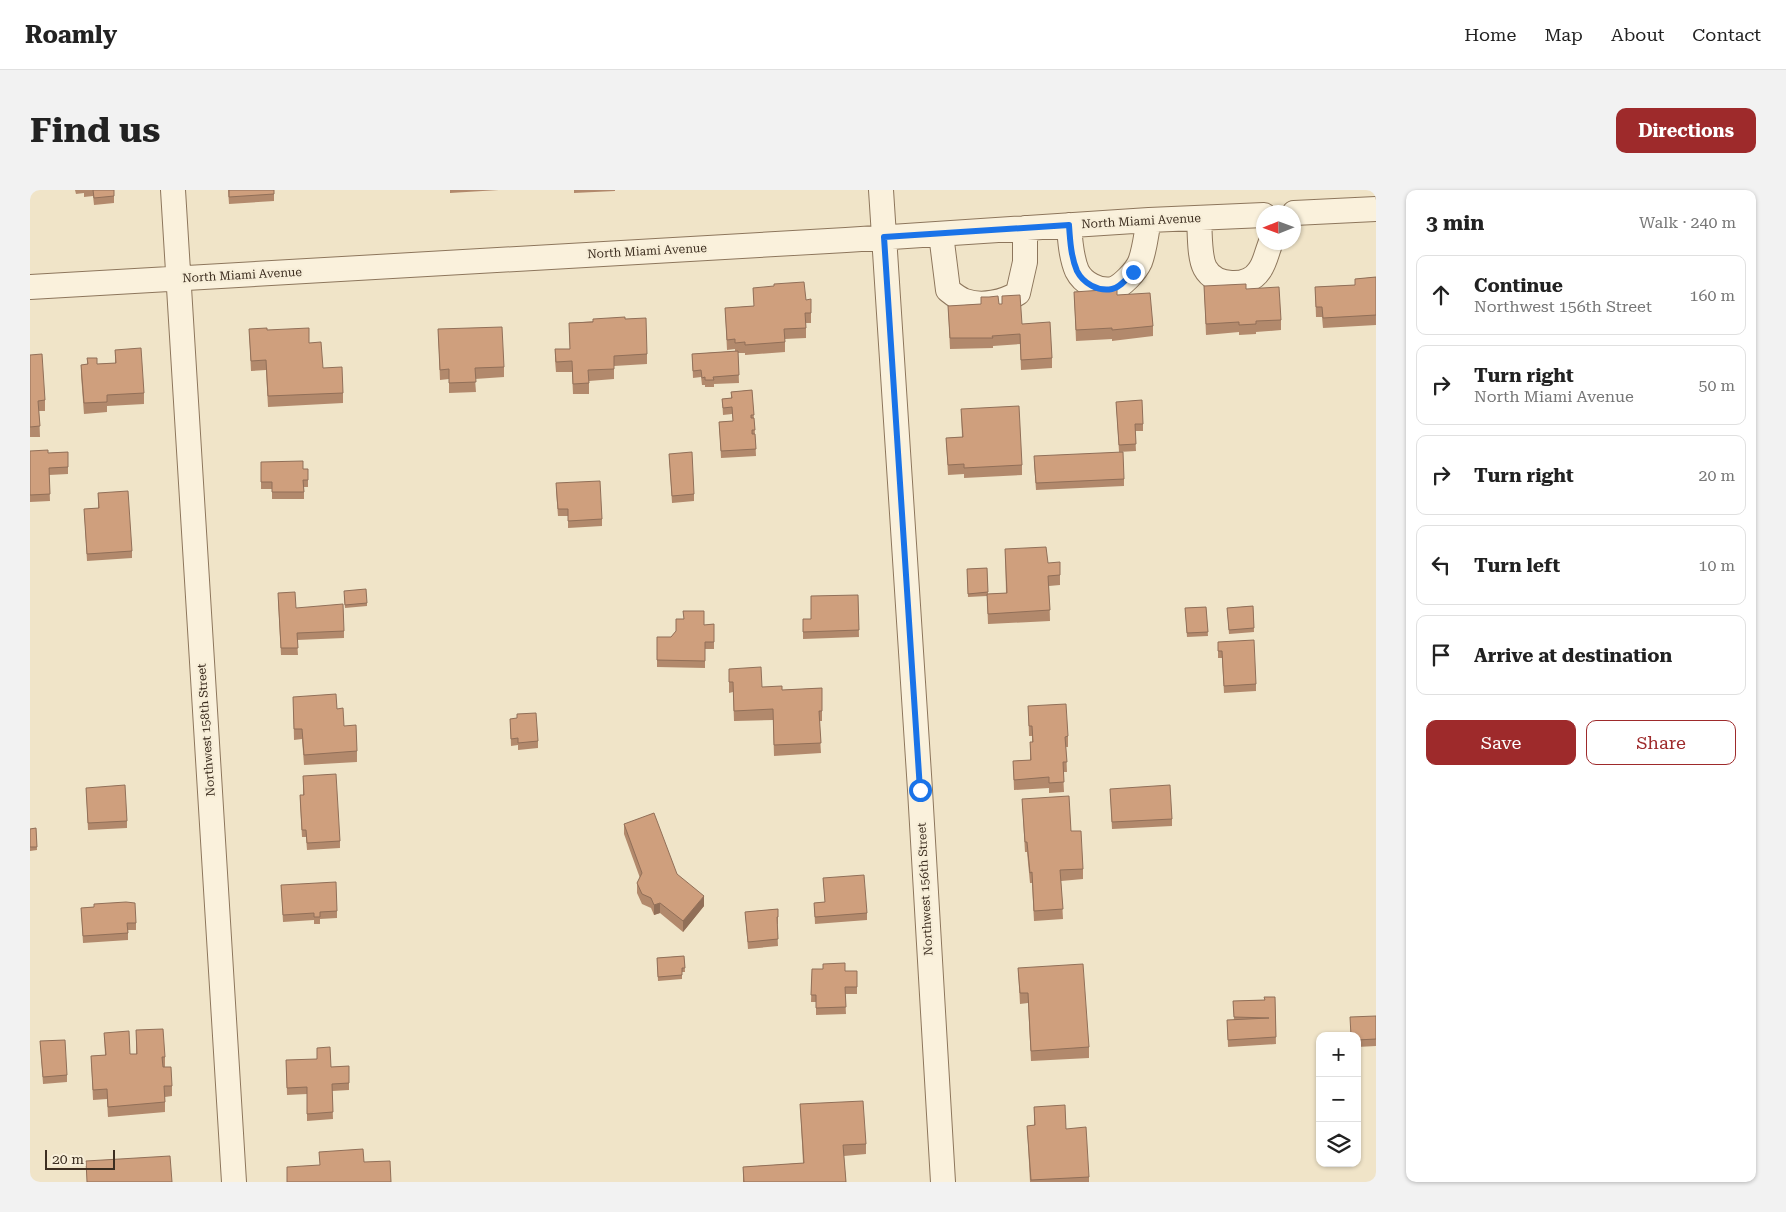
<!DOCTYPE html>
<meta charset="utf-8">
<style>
:root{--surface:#fff;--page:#f2f2f2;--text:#222;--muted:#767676;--line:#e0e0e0;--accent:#9e2a2b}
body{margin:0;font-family:"Roboto Serif",serif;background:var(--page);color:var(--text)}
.controls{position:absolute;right:15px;bottom:15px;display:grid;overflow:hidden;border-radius:10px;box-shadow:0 1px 4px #0004}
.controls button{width:45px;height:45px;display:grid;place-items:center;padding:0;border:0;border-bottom:1px solid var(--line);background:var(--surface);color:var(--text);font:25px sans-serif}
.compass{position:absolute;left:1226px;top:15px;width:45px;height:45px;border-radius:50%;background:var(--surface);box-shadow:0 1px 4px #0004;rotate:269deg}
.scale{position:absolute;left:15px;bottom:12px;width:70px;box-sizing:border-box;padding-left:5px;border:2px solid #3d2e20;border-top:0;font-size:14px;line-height:18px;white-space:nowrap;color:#3d2e20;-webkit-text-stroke:4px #f7eed8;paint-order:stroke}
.stop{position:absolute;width:15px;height:15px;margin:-11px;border:4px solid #1a73e8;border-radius:50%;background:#fff}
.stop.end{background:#1a73e8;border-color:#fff;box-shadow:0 1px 5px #0008}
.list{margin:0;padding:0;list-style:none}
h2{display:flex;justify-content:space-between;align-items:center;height:65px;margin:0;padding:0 20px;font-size:21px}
h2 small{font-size:16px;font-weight:400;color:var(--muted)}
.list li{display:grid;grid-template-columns:32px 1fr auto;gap:15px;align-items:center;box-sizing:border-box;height:80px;margin:0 10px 10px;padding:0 10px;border:1px solid var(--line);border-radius:10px}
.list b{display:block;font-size:19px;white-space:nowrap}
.list p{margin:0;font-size:16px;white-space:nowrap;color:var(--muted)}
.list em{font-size:16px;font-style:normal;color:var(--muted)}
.actions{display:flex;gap:10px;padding:15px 20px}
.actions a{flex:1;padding:11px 0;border:1px solid var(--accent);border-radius:10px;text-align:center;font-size:18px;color:var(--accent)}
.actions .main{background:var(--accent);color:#fff}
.icon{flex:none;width:28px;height:28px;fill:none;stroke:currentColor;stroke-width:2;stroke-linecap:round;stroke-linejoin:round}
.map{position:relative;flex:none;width:1346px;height:992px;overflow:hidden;border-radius:10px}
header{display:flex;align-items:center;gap:30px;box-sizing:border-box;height:70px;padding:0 25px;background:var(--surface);border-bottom:1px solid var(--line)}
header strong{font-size:24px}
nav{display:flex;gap:28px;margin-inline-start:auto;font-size:18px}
.intro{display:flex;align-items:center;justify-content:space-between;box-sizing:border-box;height:120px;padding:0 30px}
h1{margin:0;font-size:35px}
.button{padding:12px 22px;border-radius:10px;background:var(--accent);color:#fff;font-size:18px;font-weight:700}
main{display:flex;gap:30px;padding:0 30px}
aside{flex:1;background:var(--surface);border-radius:10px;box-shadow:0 1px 4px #0004}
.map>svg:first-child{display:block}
</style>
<header>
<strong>Roamly</strong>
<nav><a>Home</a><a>Map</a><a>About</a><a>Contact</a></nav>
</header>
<div class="intro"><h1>Find us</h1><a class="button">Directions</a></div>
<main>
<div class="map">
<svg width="1346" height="992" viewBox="0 0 1346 992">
<rect width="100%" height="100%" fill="#f0e4c8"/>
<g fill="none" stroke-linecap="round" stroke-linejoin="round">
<!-- minor casing -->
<g stroke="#8d765c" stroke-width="26">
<path id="minor" d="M143,0L204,992
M851,0L890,600L913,992
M1264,23L1346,19
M1169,28C1170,41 1169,67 1175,78C1185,97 1218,98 1229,81C1235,74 1237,61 1241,52
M1039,35C1040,50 1041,67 1047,81C1053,93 1069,102 1083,99C1092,96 1106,81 1110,72C1115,59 1116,44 1119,30
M911,44L918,100C923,104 929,109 935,111C952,117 974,112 988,103L995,72V38
M0,97L816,50L1119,30L1234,25"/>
</g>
<!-- minor -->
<use href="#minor" stroke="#faf1dc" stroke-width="24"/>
</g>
<!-- wall -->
<path fill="#b2896c" d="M45,0H84V13L64,15L63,6L54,7V3L46,4Z
M198,0H244V11L199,14Z
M420,0H469L420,3Z
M544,0H585V1L544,3Z
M1346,87V135L1293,138L1292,127H1286L1285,97L1325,95V89Z
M1174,96L1216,99L1251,130V140L1226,142V144L1209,145V142L1176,145Z
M723,98L776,110L781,123V133H776V148L755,149V162L715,165V163H708L709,193L684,194V197H675V195H672L671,187L663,188L662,164L705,161V159L697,160L695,118L724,116Z
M1044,102L1087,105L1123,136V146L1082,151V149L1046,151Z
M951,107L969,114L992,134L1022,168V178L991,180L990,154L963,156V158L920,159L918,116L951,114Z
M595,129L617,164V174L584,176V189L559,191V204H543L542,182H526L525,170V159H540L539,133Z
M219,139L237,140L279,153L293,178L313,203V213L238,217L236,180L221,181Z
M408,139L474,177V187L445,189L446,202L419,203V189L410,190Z
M85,160L114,203V214L77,216V222L54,224L51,185V175L57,174V168L67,174L85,173Z
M0,165L15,210V221H9L10,247H0Z
M722,200L725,244L726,266L691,268L689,232L703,231L702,224L693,225L692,209L701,208V202Z
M1086,212L1113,234V241H1105L1106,261L1089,262Z
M931,219L992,275V285L934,288V284L918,285L916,248L932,247Z
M0,261L18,263L38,262V284L19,285L20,311L0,312Z
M639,264L664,304V311L642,313Z
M231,272L273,279L278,290V297H274V309H242V299H231Z
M1004,273L1094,289V296L1006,300Z
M526,300L572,329V336L538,338V326H528Z
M68,303L102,361V368L57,371L54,319L68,318Z
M975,359L1018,373L1030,385V395L1019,396L1020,431L958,434L957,406L938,407L937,379L957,378L958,404L976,403Z
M314,405L337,413V416L315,418Z
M828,405L829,447L773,449V429H781Z
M248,410L314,441V448L267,450L268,465H251Z
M1223,416L1224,442L1199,444L1197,418Z
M1176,417L1178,446L1157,447L1155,418Z
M653,429L674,435L684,434V459H675V478L627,477V447H641L646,441Z
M1188,452L1226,494V501L1194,503L1192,468H1188Z
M699,479L732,497L752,500L792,498V531H789L791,563L744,566L743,530L704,531L703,502L699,503Z
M263,507L307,519L314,536L327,561V572L274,575L272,549L264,550Z
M998,516L1038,546V557H1036L1037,582H1033L1034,602L1019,603V598L984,600L983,571L1000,570V552H1002V546H999Z
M480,529L508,551V558L488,560V555L481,556Z
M273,586L310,651V658L277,660L276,647H272L270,612V605H273Z
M56,598L97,631V638L58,640Z
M1080,599L1142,629V636L1082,639Z
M992,609L1041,641L1053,679V689L1031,691L1033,729L1004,731L1002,693H1000L997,662H995Z
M594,634L647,684L674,716L653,742L630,723L624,725L621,718L612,714L607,703V693L610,688L594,644Z
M6,638L7,660L0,661V639Z
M793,688L837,723V730L785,734L784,713L795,712Z
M251,695L307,721V728L290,729V734H284V730L253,732Z
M64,714L106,733V740H98V750L53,753L51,718L64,717Z
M748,719V734H747L748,756L718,759L715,722Z
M654,766L655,782H652V789L628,791L627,768Z
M988,778L1059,857V868L1001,871L998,813L990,814Z
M782,779L815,781L827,789V804H815L816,824L786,825V812H781Z
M1245,807L1246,854L1198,857L1197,830H1204L1203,811L1234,810Z
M1346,826V856L1327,857V846Z
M106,840L135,867V877L142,896V906L135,907V922L78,927L77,909L63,910L61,866L75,865L74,843L100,864H106Z
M10,851L37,885V892L13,894Z
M256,870L301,877L319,876V900L302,901L303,929L277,931V904L257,905Z
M770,914L836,954V964L814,966L816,992H713V977L773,973Z
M1004,917L1036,939L1059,987V992H1000L997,936L1004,935Z"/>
<!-- shaded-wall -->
<path fill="#916f58" d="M674,706V716L653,742V731Z
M630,713V723L624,725V715Z"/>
<!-- building -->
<path fill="#cf9f7d" stroke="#916f58" d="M63,0H84V6L64,8Z
M199,0H244V4L199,7Z
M1346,87V125L1293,128L1292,117H1286L1285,97L1325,95V89Z
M774,92L776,110L781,109V123H775L776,138L754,139L755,152L715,155V152L705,153V149L697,150L695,118L724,116L723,98L744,96V94Z
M1216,94V99L1249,97L1251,130L1226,131V134L1209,135V132L1176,134L1174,96Z
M1087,99V105L1120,103L1123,136L1082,140V138L1046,140L1044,102Z
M990,105L992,134L1020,132L1022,168L991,170L990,144L962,146L963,148H920L918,116L951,114V107H959L968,106L969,114H972V106Z
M595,127V129L616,128L617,164L584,166V179L558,180L559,193L543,194L542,171L526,172L525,159H540L539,133L563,132V129Z
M472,137L474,177L445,178L446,192L419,193V179L410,180L408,139Z
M237,138V140L279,138V153L291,152L293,178L312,177L313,203L238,206L236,170L221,171L219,139Z
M111,158L114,203L77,205V212L54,213L51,175L58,174L57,168H67V174L86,173L85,160Z
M708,161L709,185L683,187L684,190H675V187L672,188L671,180L663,181L662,164Z
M12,164L15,210L8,211L10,236L0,237V165Z
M722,200L724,225H721V228H724L725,240H722V244H725L726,259L691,261L689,232L703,231L702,217L693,218L692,209L702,208L701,202Z
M1112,210L1113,234H1105L1106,254L1089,255L1086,212Z
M989,216L992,275L934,278V274L918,275L916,248L933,247L931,219Z
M18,260V263L38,262V277L19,278L20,304L0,305V261Z
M662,262L664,304L642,306L639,264Z
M1093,262L1094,289L1006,293L1004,266Z
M273,271V279H278V290H273L274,302H242V292H231V272Z
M570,291L572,329L538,331V319H528L526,293Z
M98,301L102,361L57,364L54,319L69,318L68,303Z
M1016,357L1018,373L1030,372V385L1018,386L1020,420L958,424L957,404L977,403L975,359Z
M957,378L958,402L938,404L937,379Z
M336,399L337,413L315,415L314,401Z
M265,402L266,418L313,414L314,441L267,443L268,458H251L248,403Z
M828,405L829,440L773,442V429H781V406Z
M1223,416L1224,438L1199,440L1197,418Z
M1176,417L1178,442L1157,443L1155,418Z
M653,421H674V435L684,434V452H675V471L627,470V447H641L646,441V429H654Z
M1224,450L1226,494L1194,496L1192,461H1188V452Z
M731,477L732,497L752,496V500L792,498V521H789L791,553L744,555L743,519L704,521L703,492H699V479Z
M306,504L307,519L313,518L314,536L326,535L327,561L274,565L272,539H264L263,507Z
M1036,514L1038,546L1035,547L1037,572H1033L1034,592L1019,593V587L984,590L983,571L1001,570L1000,552H1003L1002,536H999L998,516Z
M506,523L508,551L488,553V548L481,549L480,529L487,528V524Z
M306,584L310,651L277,653L276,640H272L270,605H274L273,586Z
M95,595L97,631L58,633L56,598Z
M1140,595L1142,629L1082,632L1080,599Z
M1039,606L1041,641H1051L1053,679L1030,680L1033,719L1004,721L1002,682L1000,683L997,652H995L992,609Z
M624,623L647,684L674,706L653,731L630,713L624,715L621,708L612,704L607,693L612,683L594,634Z
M6,638L7,657H0V639Z
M834,685L837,723L785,727L784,713L795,712L793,688Z
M306,692L307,721L290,722V727H284V723L253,725L251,695Z
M96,712L105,713L106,733H97L98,743L53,746L51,718L64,717V714Z
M748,719V727H747L748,749L718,752L715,722Z
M654,766L655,778H652V785L628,787L627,768Z
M815,773V781H827V797H815L816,817L786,818V805H781L782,779H793V774Z
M1053,774L1059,857L1001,861L998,803H990L988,778Z
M1234,807H1245L1246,847L1198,850L1197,830L1239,828L1204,827L1203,811L1235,810Z
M1346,826V849L1327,850V846H1321L1320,827Z
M133,839L135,867H132L133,877H141L142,896H134L135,912L78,917L77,899L63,900L61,866L76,865L74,843L99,841L100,864H107L106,840Z
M35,850L37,885L13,887L10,851Z
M300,857L301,877L319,876V893L302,894L303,922L277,924V897L257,898L256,870L287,869V858Z
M833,911L836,954L813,955L816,992H714L713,977L774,973L770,914Z
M1035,915L1036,939L1056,937L1059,987L1001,990L997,936L1005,935L1004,917Z
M333,959L334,972L360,971L361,992H257V977L290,975L289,962Z
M140,966L142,992H57L56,971Z"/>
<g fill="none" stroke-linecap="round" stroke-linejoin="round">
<!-- route -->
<path stroke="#1a73e8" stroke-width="6" d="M890,600L854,47L1039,35C1040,50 1041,67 1047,81C1053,93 1068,102 1082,99C1091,97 1097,88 1103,82"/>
</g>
<g text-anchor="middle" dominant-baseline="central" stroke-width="4.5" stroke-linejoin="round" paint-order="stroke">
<!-- street labels -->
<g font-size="12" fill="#3d2e20" stroke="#f7eed8">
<text transform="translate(1111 31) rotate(-3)">North Miami Avenue</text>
<text transform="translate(617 61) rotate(-3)">North Miami Avenue</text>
<text transform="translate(212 85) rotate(-3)">North Miami Avenue</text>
<text transform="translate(176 540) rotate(-94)">Northwest 158th Street</text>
<text transform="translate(895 699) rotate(-93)">Northwest 156th Street</text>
</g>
</g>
</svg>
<div class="controls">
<button>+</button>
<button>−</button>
<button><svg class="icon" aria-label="layers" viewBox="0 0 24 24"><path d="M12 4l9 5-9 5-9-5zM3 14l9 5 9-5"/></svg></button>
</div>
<svg class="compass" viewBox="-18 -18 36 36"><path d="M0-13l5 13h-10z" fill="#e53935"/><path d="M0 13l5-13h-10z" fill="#767676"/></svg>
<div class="scale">20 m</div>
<div class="stop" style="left:890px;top:600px"></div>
<div class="stop end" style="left:1103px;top:82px"></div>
</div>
<aside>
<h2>3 min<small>Walk · 240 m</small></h2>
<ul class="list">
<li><svg class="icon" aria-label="ahead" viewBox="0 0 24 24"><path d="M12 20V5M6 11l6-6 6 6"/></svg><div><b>Continue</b><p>Northwest 156th Street</p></div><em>160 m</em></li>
<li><svg class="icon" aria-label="right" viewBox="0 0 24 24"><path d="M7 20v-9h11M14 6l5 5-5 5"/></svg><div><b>Turn right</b><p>North Miami Avenue</p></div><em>50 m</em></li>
<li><svg class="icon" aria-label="right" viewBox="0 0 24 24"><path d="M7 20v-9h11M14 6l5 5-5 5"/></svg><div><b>Turn right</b></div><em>20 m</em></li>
<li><svg class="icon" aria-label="left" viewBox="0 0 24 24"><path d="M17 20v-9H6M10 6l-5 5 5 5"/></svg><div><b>Turn left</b></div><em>10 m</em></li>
<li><svg class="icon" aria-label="arrive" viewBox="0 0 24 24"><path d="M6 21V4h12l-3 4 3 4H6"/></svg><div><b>Arrive at destination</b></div></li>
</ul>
<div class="actions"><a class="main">Save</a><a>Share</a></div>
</aside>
</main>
